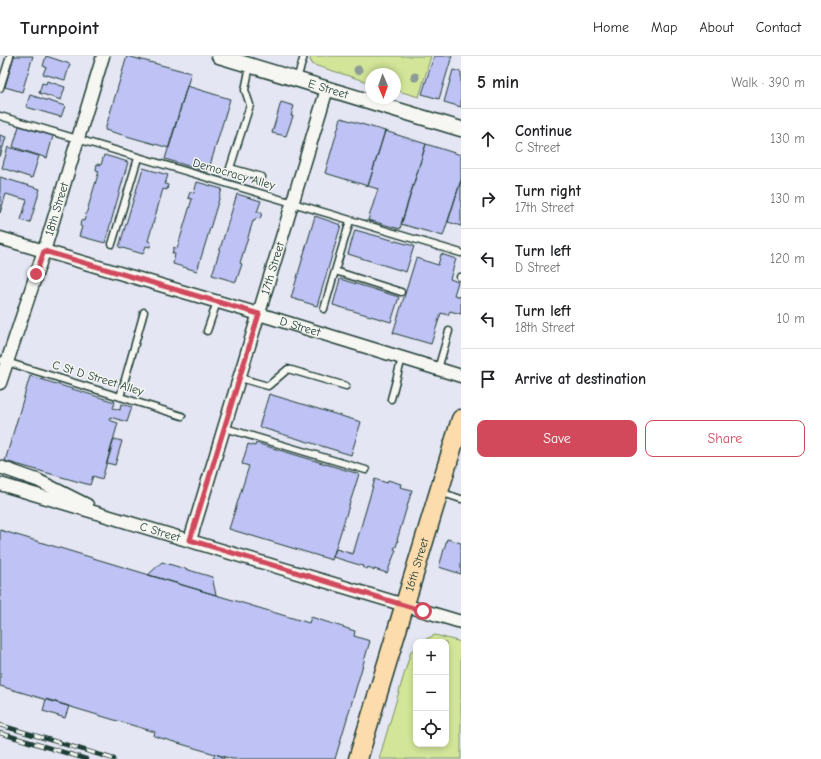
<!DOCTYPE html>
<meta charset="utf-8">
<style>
:root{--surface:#fff;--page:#f2f2f2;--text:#202124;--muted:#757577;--line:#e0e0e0;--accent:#d1495b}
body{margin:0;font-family:"Comic Neue",sans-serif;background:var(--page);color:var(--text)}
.controls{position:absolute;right:12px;bottom:12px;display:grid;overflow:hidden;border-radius:8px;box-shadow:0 2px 6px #0003}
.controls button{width:36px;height:36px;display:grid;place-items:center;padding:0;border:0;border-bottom:1px solid var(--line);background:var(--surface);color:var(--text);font:20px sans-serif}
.compass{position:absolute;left:365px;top:12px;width:36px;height:36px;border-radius:50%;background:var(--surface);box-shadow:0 2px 6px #0003;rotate:178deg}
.stop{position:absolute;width:12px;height:12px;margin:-9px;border:3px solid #d1495b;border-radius:50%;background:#fff}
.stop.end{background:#d1495b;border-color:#fff;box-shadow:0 1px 4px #0008}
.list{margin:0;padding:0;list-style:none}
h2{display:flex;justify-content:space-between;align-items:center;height:52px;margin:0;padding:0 16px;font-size:17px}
h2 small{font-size:13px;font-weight:400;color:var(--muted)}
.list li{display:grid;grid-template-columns:26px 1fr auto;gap:12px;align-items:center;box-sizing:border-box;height:60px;padding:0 16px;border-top:1px solid var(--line)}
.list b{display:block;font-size:15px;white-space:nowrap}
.list p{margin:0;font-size:13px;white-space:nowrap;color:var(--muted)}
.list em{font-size:13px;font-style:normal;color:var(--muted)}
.actions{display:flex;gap:8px;padding:12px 16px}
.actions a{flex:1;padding:9px 0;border:1px solid var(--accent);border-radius:8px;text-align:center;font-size:14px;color:var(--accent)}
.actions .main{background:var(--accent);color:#fff}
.icon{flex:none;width:22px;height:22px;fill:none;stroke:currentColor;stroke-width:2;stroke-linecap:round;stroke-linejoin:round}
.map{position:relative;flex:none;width:461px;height:703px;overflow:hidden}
header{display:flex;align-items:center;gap:24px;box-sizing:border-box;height:56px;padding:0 20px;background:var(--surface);border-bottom:1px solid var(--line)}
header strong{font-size:19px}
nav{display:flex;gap:22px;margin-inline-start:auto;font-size:14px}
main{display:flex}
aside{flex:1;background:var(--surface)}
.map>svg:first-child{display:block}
</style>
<header>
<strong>Turnpoint</strong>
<nav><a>Home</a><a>Map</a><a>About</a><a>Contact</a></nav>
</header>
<main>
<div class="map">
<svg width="461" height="703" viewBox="0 0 461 703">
<rect width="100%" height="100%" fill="#e5e6f3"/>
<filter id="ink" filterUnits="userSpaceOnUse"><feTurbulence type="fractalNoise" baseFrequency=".025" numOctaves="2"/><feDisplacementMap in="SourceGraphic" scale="8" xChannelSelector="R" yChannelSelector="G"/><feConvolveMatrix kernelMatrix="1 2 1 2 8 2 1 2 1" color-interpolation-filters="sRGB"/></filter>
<g filter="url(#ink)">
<!-- green -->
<path fill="#d3e599" stroke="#799166" d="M311,0H431L419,41L395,34V18H371V27L311,8L312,6L310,5Z
M435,579L461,586V703H379L411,595L416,592V688H446V586H426V583Z"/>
<!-- building -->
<path fill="#bec2f4" stroke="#1f3d34" d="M14,0H33L22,36L5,31Z
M46,0L70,8L65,24L43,18L46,11L43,10Z
M127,0L191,17L169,92L105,74Z
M434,0H452L439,43L422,38Z
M453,14L461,16V51L444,46Z
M47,25L65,31L61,44L39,37L42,27L46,28Z
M187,30L230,43L208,116L165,103Z
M30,39L65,50L61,61L26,51Z
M281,46L294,50L291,60H293L286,80L272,77Z
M341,62L385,75L368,130L325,117Z
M19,70L53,80L47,102L13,91Z
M385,75L426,88L400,173L368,164L378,133L368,130Z
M0,79L6,81L0,101Z
M426,88L461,99V124L443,180L401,168Z
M8,91L39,100L32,122L2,112Z
M104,99L128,106L105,187L79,180L82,171L80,170L81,164L84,165L99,115L96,114L97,108L101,109Z
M143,112L168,119L165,128L168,129L167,134L163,133L148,185L151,186L150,191L146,190L143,198L119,191Z
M0,121L40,133L30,167L21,164L27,144L6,138L0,157Z
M461,124V170L448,166Z
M197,126L222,133L197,215L173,208L175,198L172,197L174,191L177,193L192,143L188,142L190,136L194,137Z
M237,138L261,145L257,156L262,157L260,163L256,162L255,165H253L240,207L242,208L236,226L212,219Z
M315,160L341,169L317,250L291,242Z
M355,174L414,190L406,216L348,198Z
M441,198L456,203L450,223L458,226L454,239L461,241V258L450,255L448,259L441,257L431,288L393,277L416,202L438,209Z
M340,223L399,241L391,266L333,249Z
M30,320L115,346L113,352L120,354L121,348L132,351L127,366L110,361L109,364L118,367L102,423L93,420L90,429L5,405Z
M269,338L361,366L351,399L259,371Z
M114,383L122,385L115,409L107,407Z
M256,387L359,418L332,504L229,473L249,410L242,408L248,388L255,390Z
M13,421L33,426L31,432L11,427Z
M375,423L387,427L388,424L401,428L400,431L412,434L397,484H398L396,491H395L394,493L396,494L387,517L374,513V515L368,511L367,513L362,511L363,510L333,501L336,493L353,498Z
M0,474L309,567L311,561L355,575L354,580L370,585L335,703H232L154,680L155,676L0,630Z
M447,483L461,487V518L439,511Z
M162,506L212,521L216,539L148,519Z
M46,643L69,650L65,662L43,655Z
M215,698L224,701V703H213Z"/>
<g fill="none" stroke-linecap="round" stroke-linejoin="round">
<!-- service casing -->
<g stroke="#1f3d34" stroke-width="9">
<path id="service" d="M250,10L245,34L250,49L230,112L262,121
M297,23L304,0
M0,32L10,0
M0,60L461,197
M350,165L335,215L401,236
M112,188L138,102
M460,221H461
M324,253L335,215
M207,275L217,246
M0,304L182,360
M438,313L449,275
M240,322L268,330L288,313L346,330
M120,341L144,256
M391,343L402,302
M225,372L366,414
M440,436L461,443"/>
</g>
<!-- minor casing -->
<g stroke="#1f3d34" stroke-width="15">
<g id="minor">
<path id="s1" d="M0,182L259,258L461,320"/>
<path id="s2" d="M0,327L44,195L103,0"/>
<path d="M0,411L37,424L87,449"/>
<path id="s3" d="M0,428L461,566"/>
<path id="s4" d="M190,484L327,33"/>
</g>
</g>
<!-- tertiary casing -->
<g stroke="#1f3d34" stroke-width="17">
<g id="tertiary">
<path id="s5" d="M219,0L461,73"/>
</g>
</g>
<!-- primary casing -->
<g stroke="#1f3d34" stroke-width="21">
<g id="primary">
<path id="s6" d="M358,703L461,363"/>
</g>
</g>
<!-- service -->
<use href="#service" stroke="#f6f6f2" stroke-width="6"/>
<!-- minor -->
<use href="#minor" stroke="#f6f6f2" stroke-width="12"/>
<!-- tertiary -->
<use href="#tertiary" stroke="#f6f6f2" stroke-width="14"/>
<!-- primary -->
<use href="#primary" stroke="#fcdcac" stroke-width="18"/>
<!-- rail casing -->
<g stroke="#1f3d34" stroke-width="4.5">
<path id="rail" d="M0,669L114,703
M0,677L86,703"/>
</g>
<!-- rail -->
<use href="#rail" stroke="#f6f6f2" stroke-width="3" stroke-dasharray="9" stroke-linecap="butt"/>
</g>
<!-- trees -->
<g fill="#8c9c95">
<circle cx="358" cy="14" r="4.5"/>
<circle cx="415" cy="21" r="4.5"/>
</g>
</g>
<g fill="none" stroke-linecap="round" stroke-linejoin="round" filter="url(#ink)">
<!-- route -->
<path stroke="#d1495b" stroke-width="5" d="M36,218L44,195L259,258L190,484L423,555"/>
</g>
<g text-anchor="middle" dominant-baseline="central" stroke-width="3" stroke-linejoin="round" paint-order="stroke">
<!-- street labels -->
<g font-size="12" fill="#1f3d34" stroke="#f6f6f2">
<text stroke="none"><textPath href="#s5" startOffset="114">E Street</textPath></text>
<text transform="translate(234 118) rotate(16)">Democracy Alley</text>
<text stroke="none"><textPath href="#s2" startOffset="183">18th Street</textPath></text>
<text stroke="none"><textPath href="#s4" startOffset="284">17th Street</textPath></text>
<text stroke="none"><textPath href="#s1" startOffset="313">D Street</textPath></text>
<text transform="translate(98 322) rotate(17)">C St D Street Alley</text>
<text stroke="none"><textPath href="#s3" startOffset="167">C Street</textPath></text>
<text stroke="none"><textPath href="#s6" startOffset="203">16th Street</textPath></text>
</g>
</g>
</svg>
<div class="controls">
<button>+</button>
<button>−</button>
<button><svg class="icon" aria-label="locate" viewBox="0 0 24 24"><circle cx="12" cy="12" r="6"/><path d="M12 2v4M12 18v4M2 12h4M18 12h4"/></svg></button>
</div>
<svg class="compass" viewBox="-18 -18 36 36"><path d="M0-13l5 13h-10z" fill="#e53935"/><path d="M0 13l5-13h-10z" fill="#757577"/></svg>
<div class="stop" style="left:423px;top:555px"></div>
<div class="stop end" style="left:36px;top:218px"></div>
</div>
<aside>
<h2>5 min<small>Walk · 390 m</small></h2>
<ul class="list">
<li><svg class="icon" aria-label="ahead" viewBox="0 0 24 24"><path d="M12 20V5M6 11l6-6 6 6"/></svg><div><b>Continue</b><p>C Street</p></div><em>130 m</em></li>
<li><svg class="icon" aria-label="right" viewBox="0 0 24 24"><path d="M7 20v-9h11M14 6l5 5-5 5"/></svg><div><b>Turn right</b><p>17th Street</p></div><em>130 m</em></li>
<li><svg class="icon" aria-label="left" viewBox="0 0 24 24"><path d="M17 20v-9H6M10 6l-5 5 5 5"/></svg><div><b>Turn left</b><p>D Street</p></div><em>120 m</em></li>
<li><svg class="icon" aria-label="left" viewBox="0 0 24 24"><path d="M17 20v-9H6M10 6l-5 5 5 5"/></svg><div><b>Turn left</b><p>18th Street</p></div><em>10 m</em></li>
<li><svg class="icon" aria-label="arrive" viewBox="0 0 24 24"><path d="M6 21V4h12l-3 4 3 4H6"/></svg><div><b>Arrive at destination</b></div></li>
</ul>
<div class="actions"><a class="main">Save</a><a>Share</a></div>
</aside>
</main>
